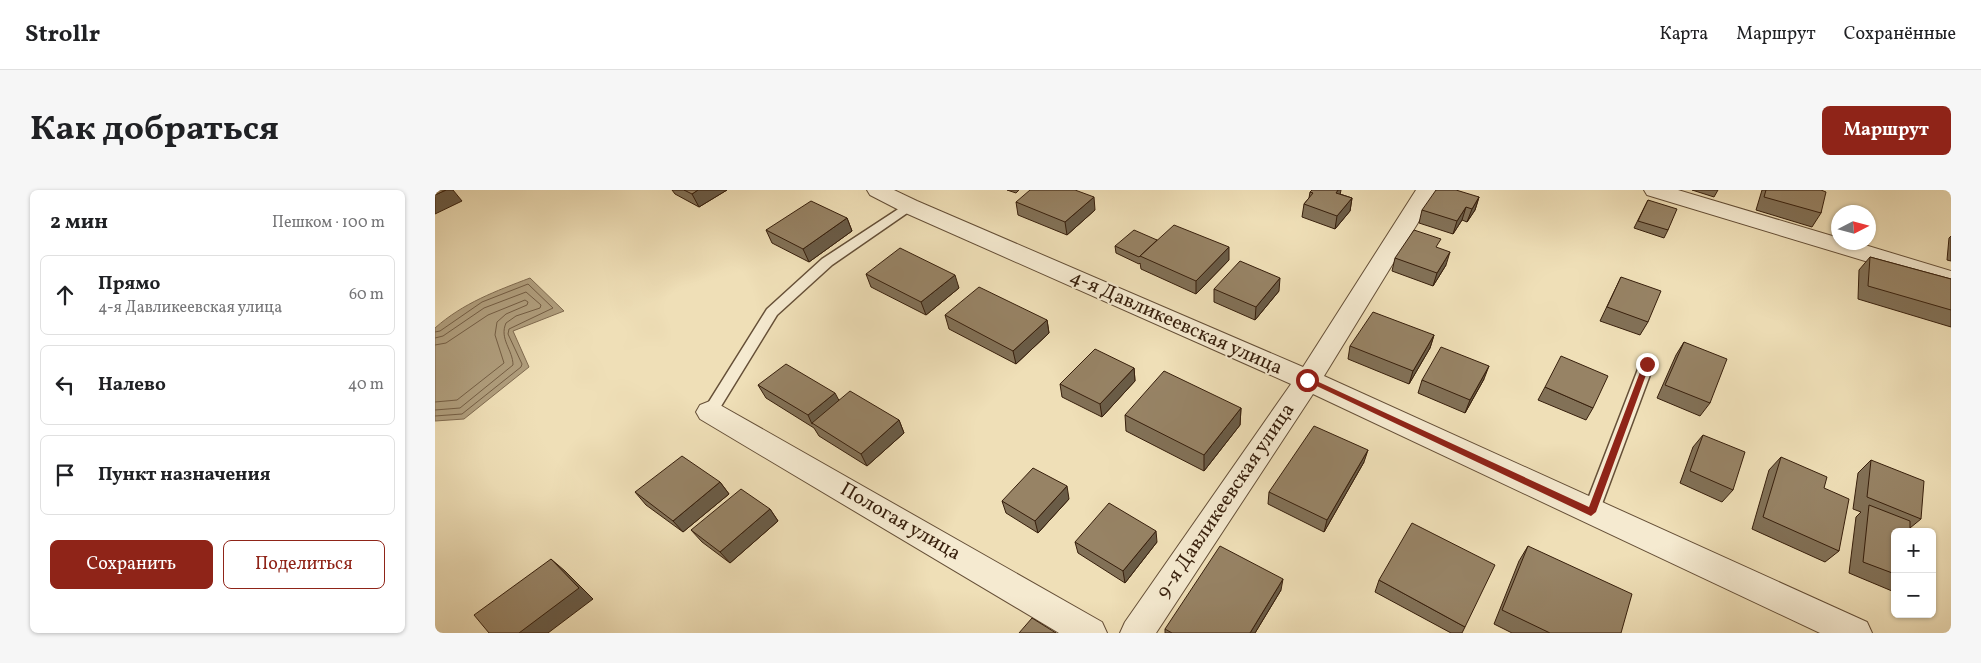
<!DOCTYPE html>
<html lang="ru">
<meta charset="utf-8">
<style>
:root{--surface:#fff;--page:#f6f6f6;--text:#202124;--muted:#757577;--line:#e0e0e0;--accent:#8f2418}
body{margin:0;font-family:Vollkorn,serif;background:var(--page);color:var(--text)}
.controls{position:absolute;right:15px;bottom:15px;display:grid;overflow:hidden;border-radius:8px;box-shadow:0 1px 4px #0004}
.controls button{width:45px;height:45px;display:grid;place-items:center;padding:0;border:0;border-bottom:1px solid var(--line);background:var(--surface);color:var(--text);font:25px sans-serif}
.compass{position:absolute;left:1396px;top:15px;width:45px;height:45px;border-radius:50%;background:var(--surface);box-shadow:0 1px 4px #0004;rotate:84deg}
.stop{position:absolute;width:15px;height:15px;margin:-11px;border:4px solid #8f2418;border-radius:50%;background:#fff}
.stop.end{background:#8f2418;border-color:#fff;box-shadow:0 1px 5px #0008}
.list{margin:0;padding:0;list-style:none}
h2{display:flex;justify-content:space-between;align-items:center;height:65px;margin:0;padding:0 20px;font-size:21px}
h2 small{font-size:16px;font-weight:400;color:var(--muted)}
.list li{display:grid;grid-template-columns:32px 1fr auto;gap:15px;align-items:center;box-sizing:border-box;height:80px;margin:0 10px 10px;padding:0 10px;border:1px solid var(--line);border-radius:8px}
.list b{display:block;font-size:19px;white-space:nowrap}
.list p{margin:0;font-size:16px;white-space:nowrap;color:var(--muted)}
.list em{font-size:16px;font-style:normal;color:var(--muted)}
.actions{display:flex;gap:10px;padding:15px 20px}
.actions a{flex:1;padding:11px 0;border:1px solid var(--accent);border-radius:8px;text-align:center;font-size:18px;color:var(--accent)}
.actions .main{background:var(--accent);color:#fff}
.icon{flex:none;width:28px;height:28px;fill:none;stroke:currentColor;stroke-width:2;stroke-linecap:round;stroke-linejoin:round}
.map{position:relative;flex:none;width:1516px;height:443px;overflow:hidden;border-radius:8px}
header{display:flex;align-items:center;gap:30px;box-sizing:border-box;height:70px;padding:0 25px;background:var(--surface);border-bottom:1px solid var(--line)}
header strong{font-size:24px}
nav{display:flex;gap:28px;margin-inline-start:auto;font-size:18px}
.intro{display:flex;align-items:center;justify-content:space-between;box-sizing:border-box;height:120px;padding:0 30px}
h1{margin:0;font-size:35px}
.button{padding:12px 22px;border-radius:8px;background:var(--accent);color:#fff;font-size:18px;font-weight:700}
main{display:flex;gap:30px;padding:0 30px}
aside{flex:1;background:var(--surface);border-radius:8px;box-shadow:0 1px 4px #0004}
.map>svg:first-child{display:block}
</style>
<header>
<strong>Strollr</strong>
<nav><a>Карта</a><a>Маршрут</a><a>Сохранённые</a></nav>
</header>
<div class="intro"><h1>Как добраться</h1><a class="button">Маршрут</a></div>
<main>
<aside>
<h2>2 мин<small>Пешком · 100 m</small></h2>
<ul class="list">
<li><svg class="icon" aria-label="ahead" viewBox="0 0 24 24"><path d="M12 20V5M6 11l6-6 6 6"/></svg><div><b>Прямо</b><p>4-я Давликеевская улица</p></div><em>60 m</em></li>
<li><svg class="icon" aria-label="left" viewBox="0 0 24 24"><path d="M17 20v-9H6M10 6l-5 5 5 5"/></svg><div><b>Налево</b></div><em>40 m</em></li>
<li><svg class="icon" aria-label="arrive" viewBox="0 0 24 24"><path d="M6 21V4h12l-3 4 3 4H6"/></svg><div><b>Пункт назначения</b></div></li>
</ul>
<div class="actions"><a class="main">Сохранить</a><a>Поделиться</a></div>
</aside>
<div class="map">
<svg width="1516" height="443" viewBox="0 0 1516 443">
<rect width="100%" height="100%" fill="#efdfb7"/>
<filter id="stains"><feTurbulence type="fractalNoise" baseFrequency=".004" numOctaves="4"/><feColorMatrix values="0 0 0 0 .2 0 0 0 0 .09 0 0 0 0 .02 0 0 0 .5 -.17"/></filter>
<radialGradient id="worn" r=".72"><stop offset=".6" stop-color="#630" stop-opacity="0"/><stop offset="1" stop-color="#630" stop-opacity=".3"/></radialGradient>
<!-- water -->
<path fill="#b09e7d" stroke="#806b50" d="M95,88L129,121L78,141L94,177L29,229L0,231V138C28,113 61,101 95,88Z"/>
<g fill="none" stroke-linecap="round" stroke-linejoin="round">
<!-- shore -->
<path stroke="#745e44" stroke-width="1" d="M0,142L5,141L47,112L93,94L118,118L74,139L73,144L87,174L86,177L27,224L0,226
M0,148L8,146L49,118L91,102L106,115L105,118L81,126L71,133C64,149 78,160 78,175L25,218L0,220
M0,155L11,153L53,125L90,110L93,112L92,115L71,124L62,132L60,145L69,173L22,210L0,212"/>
<!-- lane casing -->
<g stroke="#654f37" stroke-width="3">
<path id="lane" d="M474,12L480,16L478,19L397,75L342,125L280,226L275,228L270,226L267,222L270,218L332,119L387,69Z
M1212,169L1217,170L1219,174L1164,322L1162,327L1156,329L1150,327L1148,322L1205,174L1207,170Z"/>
</g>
<!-- street casing -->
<g stroke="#654f37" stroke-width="2">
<path id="street" d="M432,0H459L482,11L868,177L981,0H1003L889,186L1432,432L1437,443H1385L878,204L721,443H685L690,432L856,194L466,21L435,5Z
M1209,0H1243L1404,48V52H1420L1516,81V97L1212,5Z
M275,211L285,215L667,432L672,443H624L265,229L261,222L265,215Z"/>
</g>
<!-- lane -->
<use href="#lane" fill="#f5ead0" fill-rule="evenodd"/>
<!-- street -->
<use href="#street" fill="#f5ead0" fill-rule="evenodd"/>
</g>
<!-- wall -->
<path fill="#827157" stroke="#371f0c" d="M237,0H292L264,17L240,4Z
M572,0H584L581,3Z
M1257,0H1283L1279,7Z
M1327,0H1386V23L1377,37L1321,20Z
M875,2L905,4L917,8L915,21L900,39L867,27L869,14L874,8Z
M1044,7L1040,20L1032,32L1027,30L1018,44L984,33L987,20Z
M1213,10L1233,40L1229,48L1199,38Z
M581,12L660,20L632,45L583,25Z
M412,28L417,41L374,72L337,53L331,40Z
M1516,46V71L1512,70L1514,48Z
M722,50L794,70L761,104L706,79L705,73L704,74L681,63L680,56Z
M1435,67L1516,89V137L1423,109L1424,80Z
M960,68L1011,75L998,96L957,81Z
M431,84L524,98L491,125L436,97Z
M1186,87L1213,132L1205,145L1165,131Z
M779,99L844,101L820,130L779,112Z
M510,125L612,130L614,143L581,174L514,139Z
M999,145L995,158L974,194L913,169L915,156Z
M1249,152L1275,213L1265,226L1222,208L1241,165Z
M699,178L700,191L667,227L627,207L625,194Z
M1049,189L1030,223L983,203L987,190Z
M323,195L404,210L464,230L469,243L432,276L384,246L379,238L331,208Z
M1110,197L1158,218L1151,230L1103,210Z
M806,218L805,235L769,281L691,241L690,225Z
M1268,245L1298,300L1287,312L1245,293L1258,257Z
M1346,267L1404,361L1390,372L1317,339L1334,280Z
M1436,270L1486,329L1475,338L1460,342V399L1457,401L1414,383L1421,327L1426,322L1418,319L1423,283Z
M929,272L889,342L833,314L834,302Z
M285,292L294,304L248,342L211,315L200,302Z
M634,309L603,343L571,323L567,311Z
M335,319L343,331L295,373L267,352L256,340Z
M640,352H722L690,393L643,363Z
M1093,356L1186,443H1077L1059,434L1084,371Z
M944,390L1030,437L1027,443H1016L940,402Z
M846,400L820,443H730V439Z"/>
<!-- shaded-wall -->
<path fill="#6a5c47" stroke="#371f0c" d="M11,0H18L27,11L0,24V5Z
M263,0H292L264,17L257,4Z
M903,0H906L904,10L901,3Z
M659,7L660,20L632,45L630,32Z
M1044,7L1040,20L1032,32L1037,19Z
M917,8L915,21L900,39L902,26Z
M1031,17L1027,30L1018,44L1022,31Z
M412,28L417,41L374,72L368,59Z
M794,57V70L761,104V91Z
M1015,62L1011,75L998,96L1002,83Z
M520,85L524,98L491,125L486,112Z
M845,88L844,101L820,130L821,117Z
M612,130L614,143L581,174L578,161Z
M999,145L995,158L974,194L978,181Z
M1054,176L1049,189L1030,223L1035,210Z
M699,178L700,191L667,227L665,214Z
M400,203L407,216L377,234L373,225Z
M806,218L805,235L769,281V265Z
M464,230L469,243L432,276L426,264Z
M933,260L929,272L889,342L892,330Z
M285,292L294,304L248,342L238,331Z
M632,296L634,309L603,343L600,331Z
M335,319L343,331L295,373L285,362Z
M721,341L722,352L690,393L688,381Z
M116,369L130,381L158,409L113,443H84Z
M848,389L846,400L820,443H815Z"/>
<!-- building -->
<path fill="#978365" stroke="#371f0c" d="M0,0H11L0,5Z
M249,0H263L257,4Z
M595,0H640L659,7L630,32L581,12Z
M877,0H903L901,3L917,8L902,26L869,14L878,3L875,2Z
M1001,0H1021L1044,7L1037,19L1031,17L1022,31L987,20Z
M1331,0H1386L1391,2L1386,23L1329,7Z
M1213,10L1242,19L1233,40L1203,31Z
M376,11L412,28L368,59L331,40Z
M739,35L794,57L761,91L705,66Z
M699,40L722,50L704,67L680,56Z
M979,40L1006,49L1001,57L1015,62L1002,83L960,68Z
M465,58L520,85L486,112L431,84Z
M1435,67L1516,89V120L1433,96Z
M805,71L845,88L821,117L779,99Z
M1186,87L1226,101L1213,132L1172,117Z
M544,97L612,130L578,161L510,125Z
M938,122L999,145L978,181L915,156Z
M1249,152L1292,169L1275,213L1230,195Z
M1006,157L1054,176L1035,210L987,190Z
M660,159L699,178L665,214L625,194Z
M1126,166L1173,186L1158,218L1110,197Z
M351,174L400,203L373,225L323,195Z
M729,181L806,218L769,265L690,225Z
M415,201L464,230L426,264L377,233Z
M879,236L933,260L892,330L834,302Z
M1268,245L1310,262L1298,300L1255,281Z
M247,266L285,292L238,331L200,302Z
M1346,267L1392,287L1389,298L1414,309L1404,361L1328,327Z
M1436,270L1489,291L1486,329L1432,307Z
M598,278L632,296L600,331L567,311Z
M306,299L335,319L285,362L256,340Z
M674,313L721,341L688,381L640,352Z
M1434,315L1475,331V342H1460V384L1428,372Z
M977,333L1060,375L1030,437L944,390Z
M785,356L848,389L815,443H737L730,439Z
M1093,356L1197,404L1186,443H1115L1067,420Z
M116,369L144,398L84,443H54L39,425Z
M597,428L621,443H584Z"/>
<!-- route -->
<path fill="#8f2418" d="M1212,171L1215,174L1161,322L1156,326L869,190L872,188H875L1154,317L1208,174Z"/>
<g text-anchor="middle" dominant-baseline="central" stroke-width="4" stroke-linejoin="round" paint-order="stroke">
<!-- street labels -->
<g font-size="20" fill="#371f0c" stroke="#f5ead0">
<text transform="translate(741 133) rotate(24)">4-я Давликеевская улица</text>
<text transform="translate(791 311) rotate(-56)">9-я Давликеевская улица</text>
<text transform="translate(465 332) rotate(30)">Пологая улица</text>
</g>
</g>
<rect width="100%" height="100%" filter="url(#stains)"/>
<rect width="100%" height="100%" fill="url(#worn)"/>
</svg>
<div class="controls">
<button>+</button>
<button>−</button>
</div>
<svg class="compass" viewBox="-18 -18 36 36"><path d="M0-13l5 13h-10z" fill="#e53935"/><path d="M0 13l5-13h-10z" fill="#757577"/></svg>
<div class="stop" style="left:872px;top:190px"></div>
<div class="stop end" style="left:1212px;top:174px"></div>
</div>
</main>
